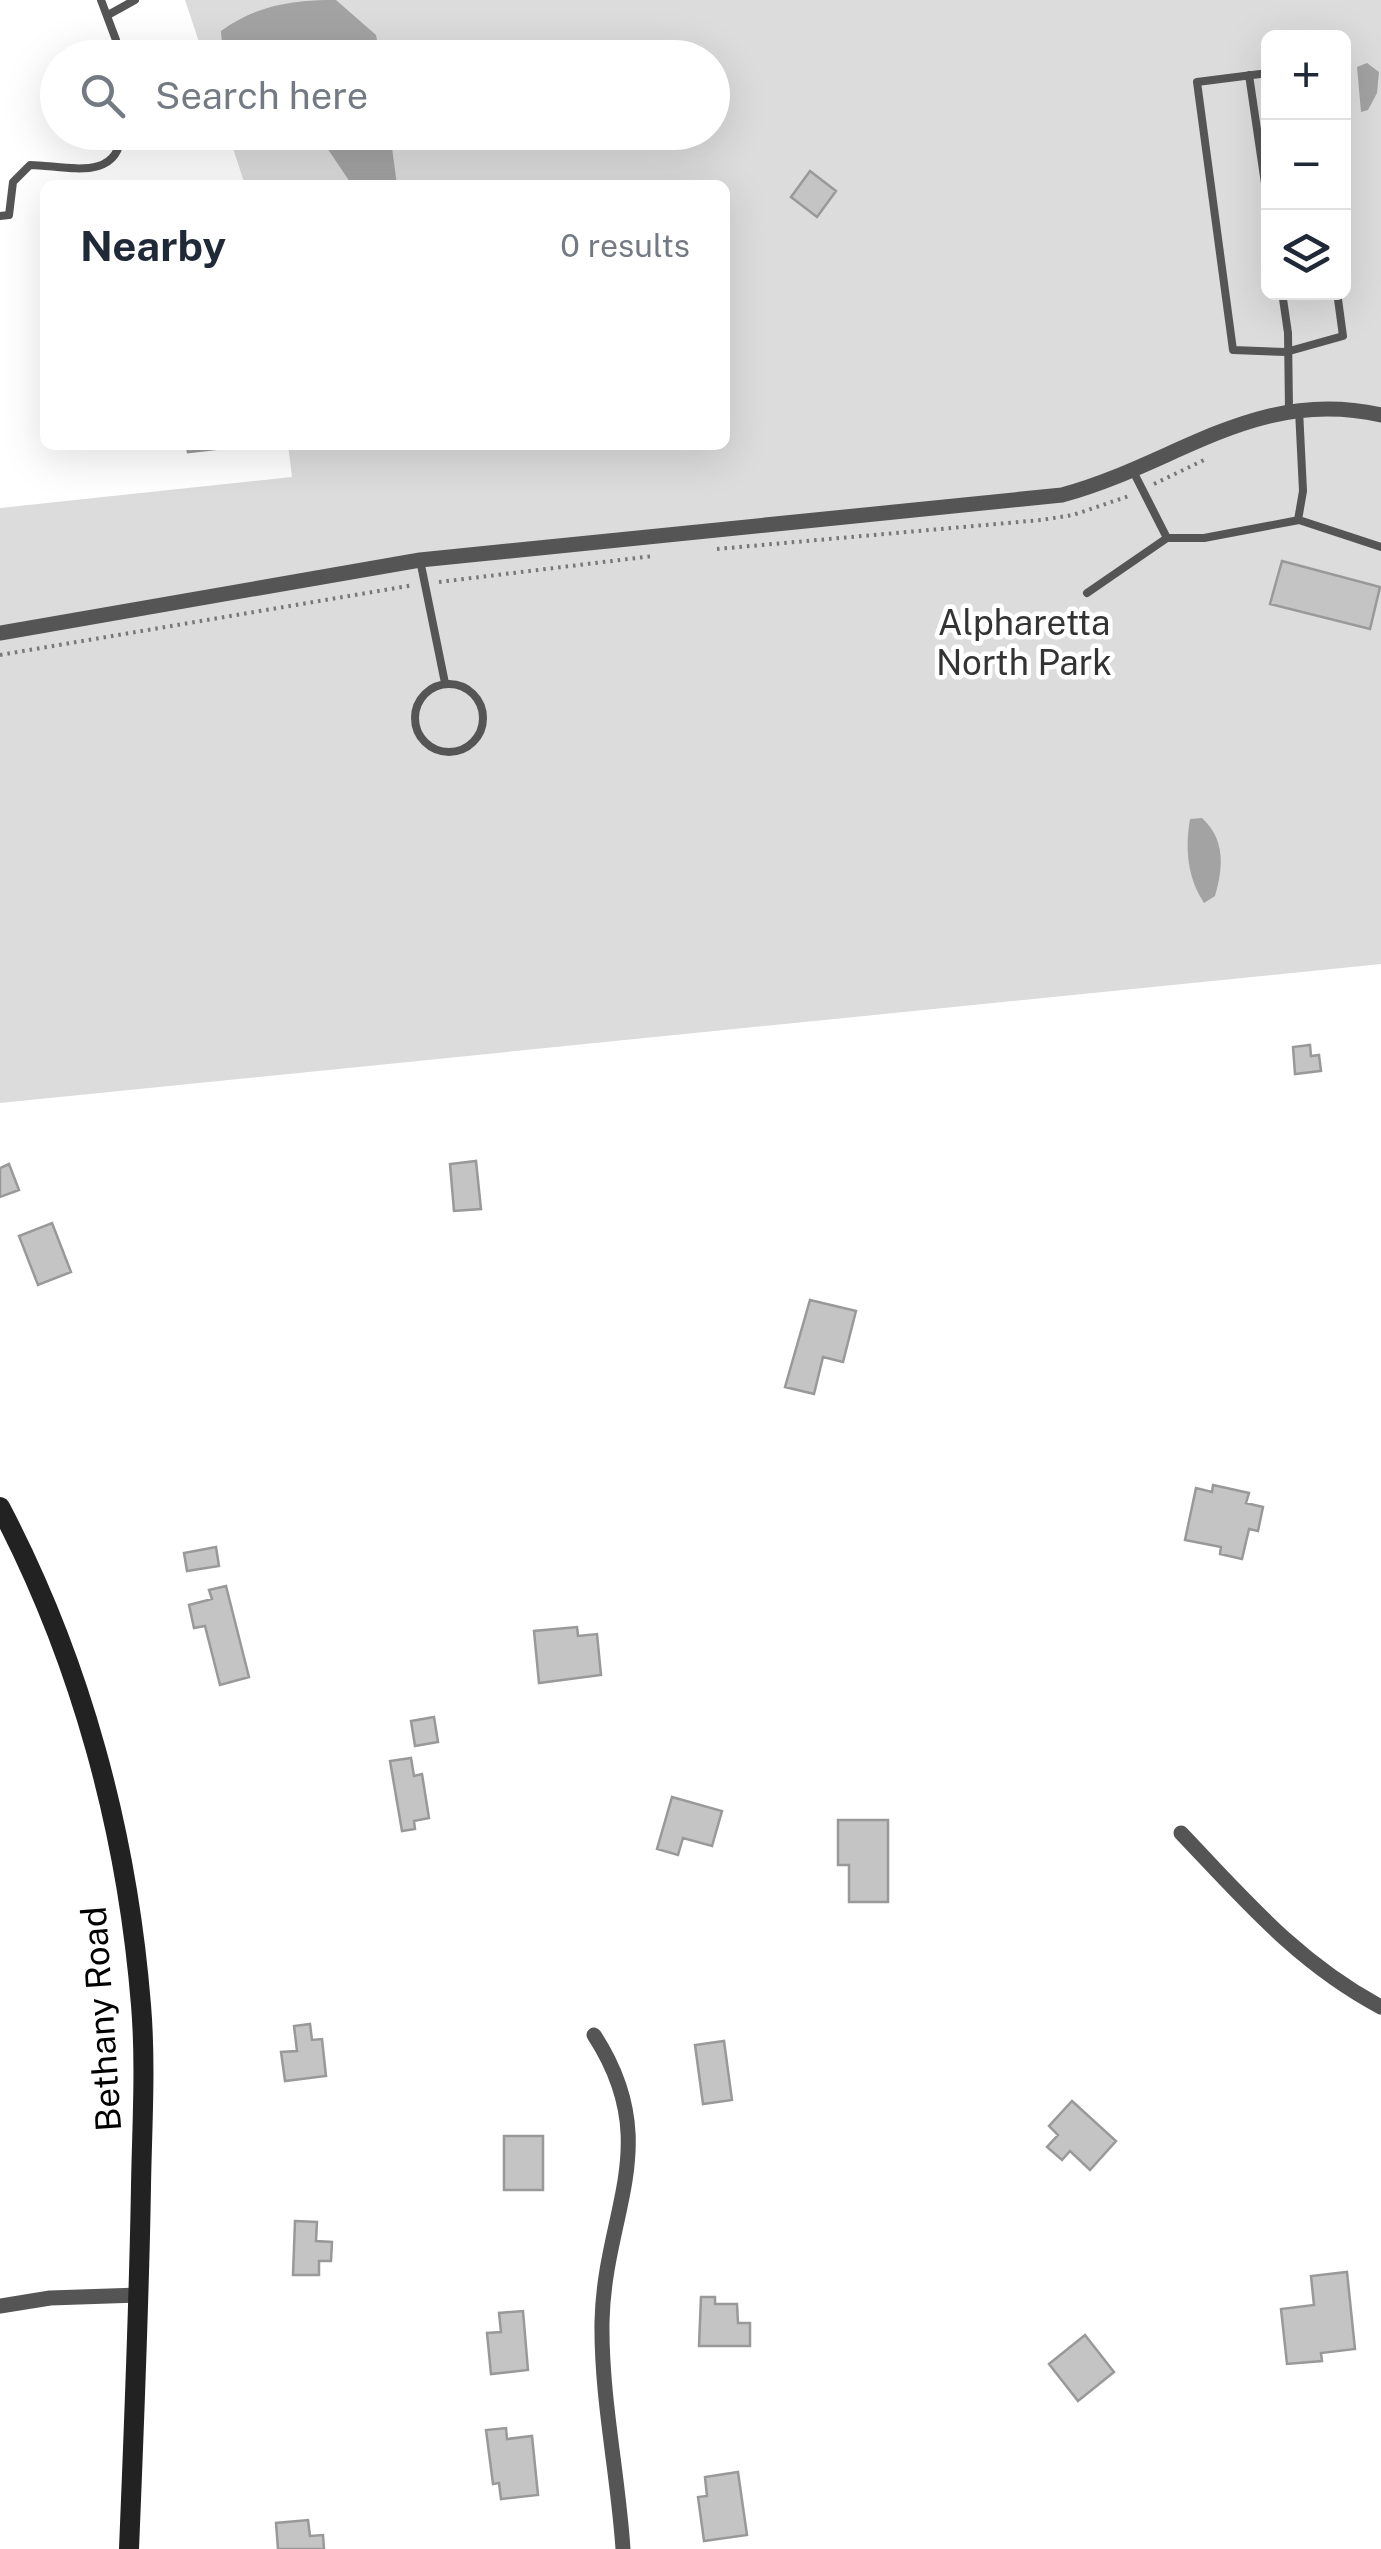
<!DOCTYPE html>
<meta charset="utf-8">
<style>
:root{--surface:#fff;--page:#f6f6f7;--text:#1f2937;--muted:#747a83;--line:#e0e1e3}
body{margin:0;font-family:"Public Sans",sans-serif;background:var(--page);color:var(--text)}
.controls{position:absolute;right:30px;top:30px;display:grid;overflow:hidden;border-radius:15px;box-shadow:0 10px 40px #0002}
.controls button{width:90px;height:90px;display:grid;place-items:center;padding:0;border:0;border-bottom:2px solid var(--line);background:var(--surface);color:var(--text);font:50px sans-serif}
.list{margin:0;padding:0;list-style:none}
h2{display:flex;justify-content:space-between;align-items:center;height:130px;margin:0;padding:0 40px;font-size:42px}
h2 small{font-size:32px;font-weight:400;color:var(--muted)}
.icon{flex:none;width:55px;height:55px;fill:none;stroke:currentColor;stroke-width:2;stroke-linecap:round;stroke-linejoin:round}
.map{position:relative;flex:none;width:1381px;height:2549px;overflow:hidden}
.search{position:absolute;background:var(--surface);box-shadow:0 10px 40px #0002;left:40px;top:40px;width:690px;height:110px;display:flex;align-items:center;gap:25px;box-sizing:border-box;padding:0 35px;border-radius:55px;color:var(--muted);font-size:38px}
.panel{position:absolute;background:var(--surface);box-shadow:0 10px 40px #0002;left:40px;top:180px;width:690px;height:270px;border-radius:15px}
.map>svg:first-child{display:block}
</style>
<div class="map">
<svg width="1381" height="2549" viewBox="0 0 1381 2549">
<rect width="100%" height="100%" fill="#fff"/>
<!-- green -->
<path fill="#dcdcdc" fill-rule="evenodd" d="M185,0H1381V964L0,1103V508L292,477L288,445H725V185H245L228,133L712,132V58L204,57ZM1268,38H1344V292H1268Z"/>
<!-- water -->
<path fill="#a3a3a3" d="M336,0L376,35L380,57H223L221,31C257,5 292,0 336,0Z
M1367,63L1379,72L1377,93L1368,110L1361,112L1357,67Z
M317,133H390L397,185H352Z
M1202,818C1226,840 1223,868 1215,896L1204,903C1187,877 1185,849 1190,819Z"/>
<!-- building -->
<path fill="#c4c4c4" stroke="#999" stroke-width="2.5" d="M810,171L836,191L817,217L791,197Z
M187,445H250L188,452Z
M1282,561L1380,587L1370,629L1270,604Z
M1310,1045L1311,1056L1319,1055L1321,1071L1295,1074L1293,1047Z
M476,1161L481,1209L454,1211L450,1164Z
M9,1164L19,1190L0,1197V1168Z
M52,1223L71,1272L38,1285L19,1236Z
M810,1300L856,1311L843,1362L823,1357L814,1394L785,1387Z
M1213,1485L1249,1493L1246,1503L1263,1507L1258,1531L1249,1529L1242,1559L1220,1554L1221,1547L1185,1540L1196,1488L1212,1492Z
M216,1547L219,1566L187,1571L184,1553Z
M226,1586L249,1677L220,1685L205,1626L194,1628L189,1605L212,1599L209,1590Z
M577,1627L578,1636L597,1634L601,1675L539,1683L534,1631Z
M434,1717L438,1742L415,1746L411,1721Z
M411,1758L414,1776L422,1774L429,1818L414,1821L415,1829L402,1831L390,1761Z
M672,1797L722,1811L712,1846L683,1838L678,1855L657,1849Z
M838,1820H888V1902H849V1865H838Z
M310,2024L312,2040L322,2039L326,2076L285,2081L281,2052L297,2051L294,2026Z
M724,2041L732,2100L703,2104L695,2045Z
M1072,2101L1116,2141L1090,2170L1070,2151L1062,2160L1047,2147L1058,2135L1049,2126Z
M504,2136H543V2190H504Z
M295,2221L317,2222L316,2241L332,2242L331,2261H319V2275H293Z
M1347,2272L1355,2349L1321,2353L1322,2361L1287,2364L1281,2309L1314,2305L1311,2276Z
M701,2297H715V2304H737L738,2323H750V2346H699Z
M523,2311L528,2370L491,2374L487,2333L501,2332L499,2313Z
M1085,2335L1114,2372L1078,2401L1049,2364Z
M506,2428L507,2439L532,2436L538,2495L501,2499L499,2483L493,2484L486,2430Z
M738,2472L747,2535L704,2541L698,2497L707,2496L705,2477Z
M308,2520L310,2536L323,2535L324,2549H278L276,2523Z"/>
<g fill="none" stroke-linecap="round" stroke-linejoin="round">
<!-- path -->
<path stroke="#777" stroke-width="4" stroke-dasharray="2.5 5" stroke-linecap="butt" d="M1154,484L1204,460
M717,549L1041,520L1073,515L1132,495
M439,582L653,556
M0,655L414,585"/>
<!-- lane -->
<path stroke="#555" stroke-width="8" d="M101,0L116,40L117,58
M108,15L135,0
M1268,73L1197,82L1233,350L1286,352L1343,336L1337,292
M1249,75L1268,204
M0,216L9,215L13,182L30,165C63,165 120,184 121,132
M1282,292L1288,333L1289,410
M1134,473L1167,538
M1298,520L1303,491L1299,410
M420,560L445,683
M1087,593L1167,538H1204L1299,520L1381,547
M415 718a34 34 0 1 1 68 0a34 34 0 1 1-68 0Z"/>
<!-- street -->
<path stroke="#555" stroke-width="15" d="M0,633L420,560L1062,495C1177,464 1255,387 1381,415
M1181,1833C1245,1900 1298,1963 1381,2007
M594,2035C665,2144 604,2212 602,2322C601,2398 618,2473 623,2549
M0,2306L50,2298L139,2295"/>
<!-- secondary -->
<path stroke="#222" stroke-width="20" d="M0,1507C81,1661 127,1832 141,2005C146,2065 142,2126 141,2186C139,2307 134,2428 129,2549"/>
</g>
<g text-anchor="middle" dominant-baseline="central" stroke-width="9" stroke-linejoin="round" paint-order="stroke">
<!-- park labels -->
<g font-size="35" fill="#333" stroke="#fff">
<text x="1024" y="622">Alpharetta<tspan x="1024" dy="40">North Park</tspan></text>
</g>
<!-- street labels -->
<g font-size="35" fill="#000" stroke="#fff">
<text transform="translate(101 2019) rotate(-94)">Bethany Road</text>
</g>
</g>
</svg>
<div class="controls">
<button>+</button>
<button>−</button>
<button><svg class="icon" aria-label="layers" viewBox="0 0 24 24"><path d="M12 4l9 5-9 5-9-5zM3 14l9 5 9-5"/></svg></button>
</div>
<div class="search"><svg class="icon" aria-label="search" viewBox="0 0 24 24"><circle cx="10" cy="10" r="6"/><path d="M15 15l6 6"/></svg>Search here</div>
<section class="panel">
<h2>Nearby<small>0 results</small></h2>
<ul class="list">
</ul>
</section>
</div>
